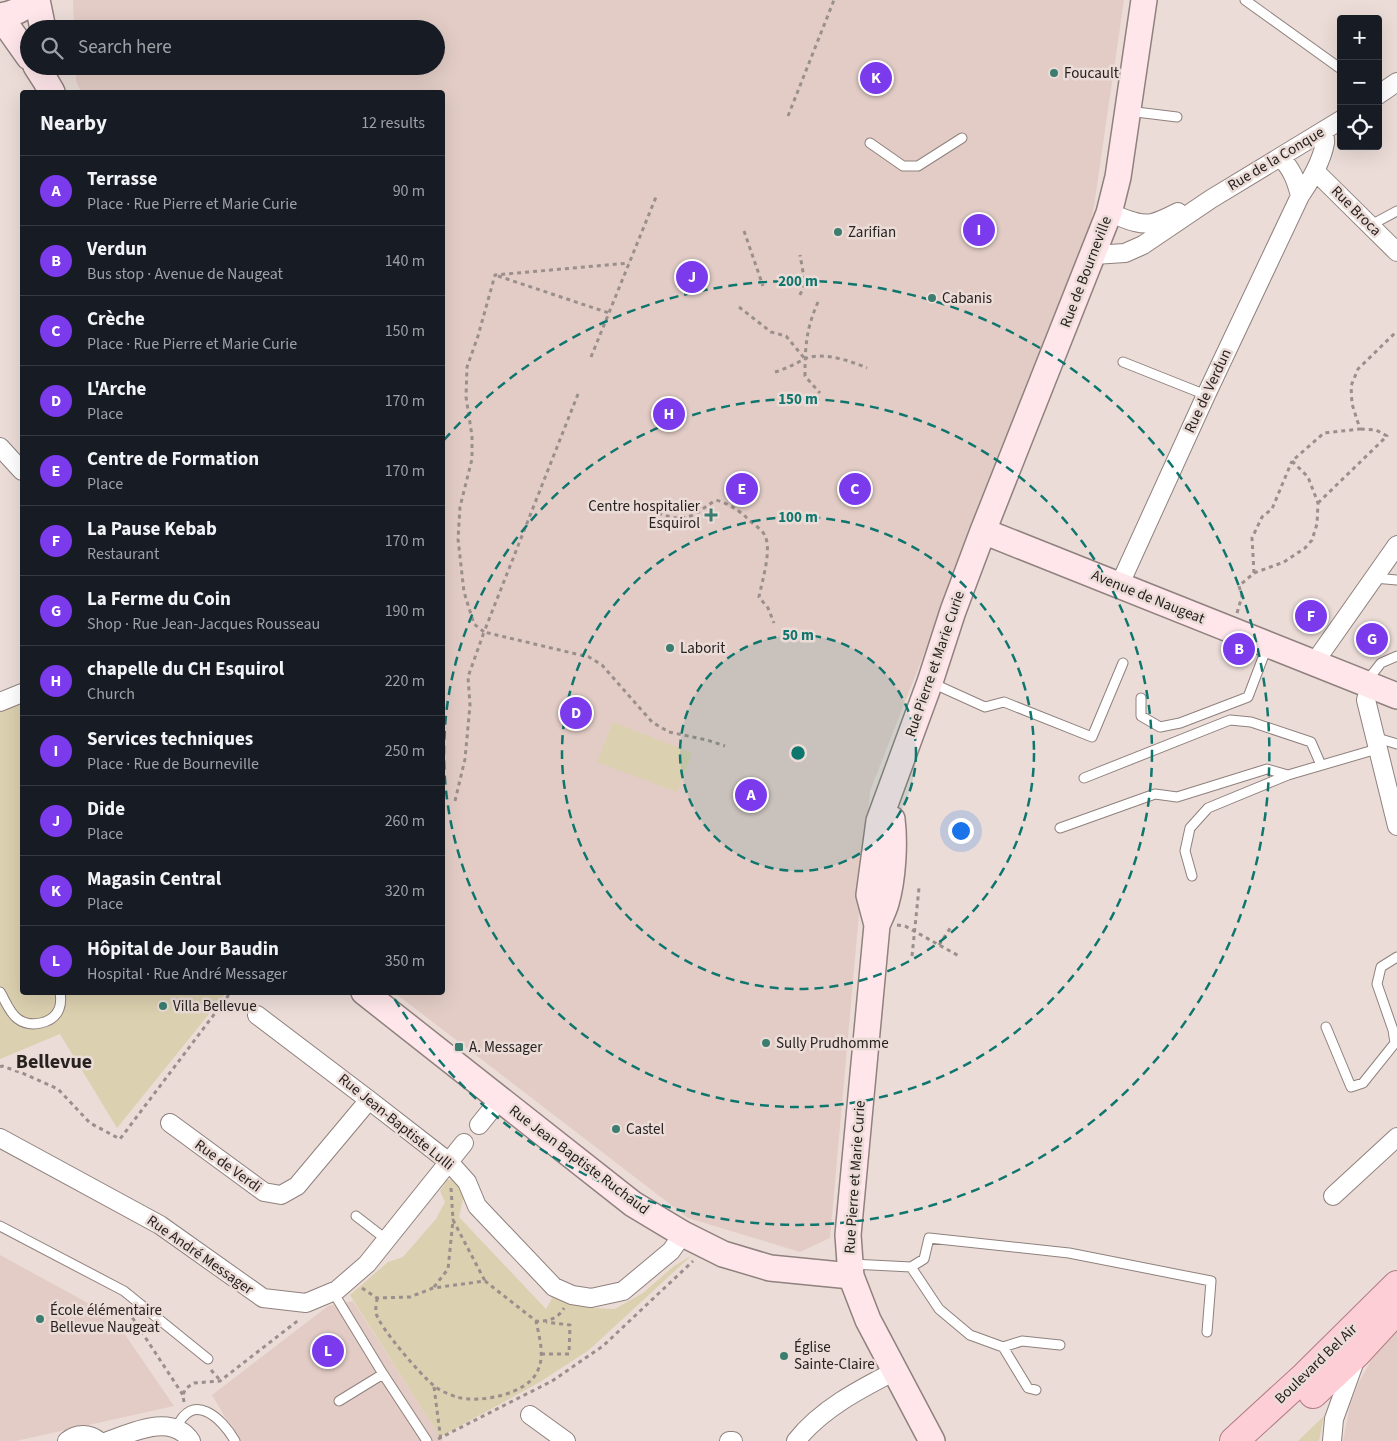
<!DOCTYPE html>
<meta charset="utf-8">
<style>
:root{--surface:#171b24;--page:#20242c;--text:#f1f3f6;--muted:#9ea1a6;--line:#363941;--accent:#7c3aed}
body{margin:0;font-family:"Source Sans 3",sans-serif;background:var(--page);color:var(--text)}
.controls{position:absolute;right:15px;top:15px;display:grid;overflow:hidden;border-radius:5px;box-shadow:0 5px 20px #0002}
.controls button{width:45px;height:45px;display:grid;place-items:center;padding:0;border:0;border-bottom:1px solid var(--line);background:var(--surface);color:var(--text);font:25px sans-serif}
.you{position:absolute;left:960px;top:830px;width:18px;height:18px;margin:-12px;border:4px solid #fff;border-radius:50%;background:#1a73e8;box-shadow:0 0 0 8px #1a73e833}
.badge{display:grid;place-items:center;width:32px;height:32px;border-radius:50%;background:var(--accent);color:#fff;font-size:16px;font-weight:700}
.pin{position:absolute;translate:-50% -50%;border:2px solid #fff;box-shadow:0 1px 5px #0006}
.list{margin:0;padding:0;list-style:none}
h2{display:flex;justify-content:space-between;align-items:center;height:65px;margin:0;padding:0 20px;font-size:21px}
h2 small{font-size:16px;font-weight:400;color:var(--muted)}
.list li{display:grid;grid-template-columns:32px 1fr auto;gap:15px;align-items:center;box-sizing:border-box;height:70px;padding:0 20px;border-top:1px solid var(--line)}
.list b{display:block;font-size:19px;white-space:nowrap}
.list p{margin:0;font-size:16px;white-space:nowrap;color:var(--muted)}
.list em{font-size:16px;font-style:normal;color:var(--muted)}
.icon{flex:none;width:28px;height:28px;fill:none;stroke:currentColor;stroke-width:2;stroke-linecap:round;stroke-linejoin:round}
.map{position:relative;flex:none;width:1397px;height:1441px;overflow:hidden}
.search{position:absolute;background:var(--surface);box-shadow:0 5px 20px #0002;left:20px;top:20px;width:425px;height:55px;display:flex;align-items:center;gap:12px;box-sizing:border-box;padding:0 18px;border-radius:28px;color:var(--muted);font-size:19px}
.panel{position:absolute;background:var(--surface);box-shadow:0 5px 20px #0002;left:20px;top:90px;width:425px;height:905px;border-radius:5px}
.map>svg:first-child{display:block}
</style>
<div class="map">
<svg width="1397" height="1441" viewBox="0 0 1397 1441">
<rect width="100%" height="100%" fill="#ebdcd7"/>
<!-- built -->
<path fill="#e3ccc6" d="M73,0H1124L1094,206L1087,239L870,791L830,1238L800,1252L688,1218L395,993L442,992V92H81L76,81V66H436V29H74Z
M0,1255L97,1308L115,1320L174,1406L16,1441H0Z
M353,1301L443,1441H239L212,1395L328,1306Z
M1397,1331V1441H1343L1350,1405L1359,1382L1372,1359Z"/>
<!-- green -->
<path fill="#dbd0af" d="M22,701V992L226,993L117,1128L60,1034L0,1059V709Z
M613,722L692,753L677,792L597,762Z
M455,1179L464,1194L459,1217L546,1309L554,1295L595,1308L615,1309L643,1293L674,1266L691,1256L589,1350L540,1382L440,1437L350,1295L388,1262L403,1257L436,1219L445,1202L440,1191L447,1180Z
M1324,1416L1319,1441H1298Z"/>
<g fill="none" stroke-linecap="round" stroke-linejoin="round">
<!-- lane casing -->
<g stroke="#8f817d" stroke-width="11">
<path id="lane" d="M1245,0L1341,69
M1128,111L1177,117
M870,143L903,166H918L962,138
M1371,225L1397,211
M1123,362L1206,395
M1374,578L1397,580
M1366,682L1381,663L1397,656
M932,683L985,707L1004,702L1092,737L1123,663
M1141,698V716L1160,727L1180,723L1248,697L1267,647
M1374,737L1397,744
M1084,778L1230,720L1251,722L1311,742L1321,765
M1060,828L1155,794L1177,797L1267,769L1288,775L1377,749
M1192,876L1185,851L1190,828L1208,808L1288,775
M0,992C5,1000 10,1014 18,1019C30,1028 53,1024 59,1009C61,1004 61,998 60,992
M1326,1027L1351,1087L1363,1083L1395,1043L1393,1030L1377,984L1381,967L1397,957
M356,1216L387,1240
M0,1226L124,1291L208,1359
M852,1264L911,1267L924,1259L929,1238L1069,1253L1211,1281L1207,1332
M911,1267L939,1309L970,1335L1003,1347L1022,1341L1060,1345
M333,1292L383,1374L427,1441
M1003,1347L1028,1388L1036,1390
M339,1401L383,1374
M176,1429C192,1390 222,1418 235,1441"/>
</g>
<!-- street casing -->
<g stroke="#8f817d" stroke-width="20">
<path id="street" d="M1378,95L1397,82
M1280,157C1292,169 1296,180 1300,196
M1315,171L1397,252
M1109,213C1122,217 1138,226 1152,223C1161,221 1170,216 1178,212
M1094,255L1125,253L1143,245L1211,199L1341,120
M0,447L22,471
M1119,586L1206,395L1300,196C1310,182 1322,160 1325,143C1326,139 1324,135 1323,131
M1314,663L1397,545
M1370,686L1366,700L1397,826
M0,702L22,693
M257,1015L369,1100L449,1162L467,1182L477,1206L554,1287L572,1295L591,1298L623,1291L671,1251L683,1234
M170,1123L264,1192L281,1195L297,1186L369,1100
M479,1125L500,1099
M0,1138L160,1225L263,1298L306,1303L337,1290L367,1264L464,1143
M1333,1196L1397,1137
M530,1415L566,1441
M67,1441C77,1433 89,1433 99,1441
M108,1441C133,1432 172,1413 191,1441
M729,1441H733
M796,1441C821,1409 860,1389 895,1371
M1332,1441L1334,1419L1356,1358"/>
</g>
<!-- secondary casing -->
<g stroke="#8f817d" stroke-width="28">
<path id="secondary" d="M37,0L43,29
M0,16L29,57
M0,16C13,14 23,10 33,0
M36,66L45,80L52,92
M983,531L1397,696
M892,819C895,843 893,879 886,903C884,910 880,918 877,925L848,1235L851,1276L868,1320L932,1441
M877,925L869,895L879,821L930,682L953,611L983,531L1109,213L1118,177L1144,0
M364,992L633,1204L683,1234L723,1254L770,1268L851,1276"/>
</g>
<!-- primary casing -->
<g stroke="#b17c83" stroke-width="30">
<path id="primary" d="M1313,1394L1357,1353L1394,1313
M1234,1441L1305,1376L1397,1285"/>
</g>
<!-- path -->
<path stroke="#9a8f8c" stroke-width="3" stroke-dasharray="4 4" stroke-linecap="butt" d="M788,116L834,0
M744,231L763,286
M498,276L609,313
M800,295L805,283L800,255
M818,302C806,329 805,347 805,376L820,393
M739,307L771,332L786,336L805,359
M591,357L656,197
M775,372C786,369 796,363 807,358C824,352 851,361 867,368
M578,394L484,632L474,624L464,592L458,539L460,507L472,459V436L466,397L467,367L478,336L495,275L629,263
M1318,503L1387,436L1376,430L1360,429
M658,513C688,524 691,516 716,500C729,504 739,510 749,520C753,524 763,530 765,536C772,550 762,581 759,597L768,608L774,623
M1254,573L1252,538L1262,517L1272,509L1292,461
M1237,613L1242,596L1239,586L1254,573L1284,562L1305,548L1312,540L1317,524L1318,503L1308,477L1292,461L1324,433L1360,429L1352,404L1351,386L1358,369L1397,331
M455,801L465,759L470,705L468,677L484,632L589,657L602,665L652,722L669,732L707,740L725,746
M897,925L905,926L959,956
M939,945L951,927
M912,956L919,888
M0,1067L2,1066L22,1073L58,1089L90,1123L120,1139L231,992
M451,1188L453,1220
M434,1287L448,1269L453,1220L485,1281
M362,1288L377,1298L410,1297L433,1288L485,1281L536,1321C547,1322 558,1319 564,1308
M377,1298C377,1303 375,1309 376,1313C379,1327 421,1375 433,1385C438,1390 450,1395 457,1397C479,1404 529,1394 538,1370C545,1355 539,1336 536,1321
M128,1311L183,1395
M541,1354H569L570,1325L546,1322
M211,1370L220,1380
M434,1387L441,1441
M184,1402L183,1396L185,1389L194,1383L220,1381L300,1319
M438,1439L552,1381L603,1346L693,1261"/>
<!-- lane -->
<use href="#lane" stroke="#fff" stroke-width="9"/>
<!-- street -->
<use href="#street" stroke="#fff" stroke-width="18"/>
<!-- secondary -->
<use href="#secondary" stroke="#fee6ea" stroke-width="25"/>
<!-- primary -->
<use href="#primary" stroke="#fdced5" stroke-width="28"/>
</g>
<!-- distance rings -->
<circle cx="798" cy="753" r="118" fill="#0f766e" fill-opacity=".12"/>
<g fill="none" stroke="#0f766e" stroke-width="2.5" stroke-dasharray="9 6">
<circle cx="798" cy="753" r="118"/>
<circle cx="798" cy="753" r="236"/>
<circle cx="798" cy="753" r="354"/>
<path d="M444 440A472 472 0 1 1 391 993"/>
</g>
<!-- markers -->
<g fill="#3b7d6e" stroke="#ebdcd7" stroke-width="2">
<circle cx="1054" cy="73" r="5"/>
<circle cx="838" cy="232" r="5"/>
<circle cx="932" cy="298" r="5"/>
<path d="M708.5 507.5h5v5h5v5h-5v5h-5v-5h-5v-5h5z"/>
<circle cx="670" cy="648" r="5"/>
<circle cx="163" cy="1006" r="5"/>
<circle cx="766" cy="1043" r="5"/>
<rect x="454" y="1042" width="10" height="10" rx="2.5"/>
<circle cx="616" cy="1129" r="5"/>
<circle cx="40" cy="1319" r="5"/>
<circle cx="784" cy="1356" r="5"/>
</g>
<g text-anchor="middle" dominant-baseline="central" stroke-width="5" stroke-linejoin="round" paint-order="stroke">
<!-- poi labels -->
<g font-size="15" fill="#272120" stroke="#ebdcd7" text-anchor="start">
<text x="1064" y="73">Foucault</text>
<text x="848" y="232">Zarifian</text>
<text x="942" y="298">Cabanis</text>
<text x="700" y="506" text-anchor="end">Centre hospitalier<tspan x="700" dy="17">Esquirol</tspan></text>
<text x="680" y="648">Laborit</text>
<text x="173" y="1006">Villa Bellevue</text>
<text x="776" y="1043">Sully Prudhomme</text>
<text x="469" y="1047">A. Messager</text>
<text x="626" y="1129">Castel</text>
<text x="50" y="1310">École élémentaire<tspan x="50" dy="17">Bellevue Naugeat</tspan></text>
<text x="794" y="1347">Église<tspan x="794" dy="17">Sainte-Claire</tspan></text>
</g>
<!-- street labels -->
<g font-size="15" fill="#272120" stroke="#ebdcd7">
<text transform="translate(1276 159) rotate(-31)">Rue de la Conque</text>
<text transform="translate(1356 211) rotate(45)">Rue Broca</text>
<text transform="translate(1086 272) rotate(-69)">Rue de Bourneville</text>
<text transform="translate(1208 391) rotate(-65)">Rue de Verdun</text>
<text transform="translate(1148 597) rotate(22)">Avenue de Naugeat</text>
<text transform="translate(935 664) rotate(-71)">Rue Pierre et Marie Curie</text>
<text transform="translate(396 1122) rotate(39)">Rue Jean-Baptiste Lulli</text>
<text transform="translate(579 1160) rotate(37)">Rue Jean Baptiste Ruchaud</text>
<text transform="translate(228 1166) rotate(36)">Rue de Verdi</text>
<text transform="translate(855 1177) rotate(-86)">Rue Pierre et Marie Curie</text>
<text transform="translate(200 1255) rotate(35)">Rue André Messager</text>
<text transform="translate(1316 1364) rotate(-44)">Boulevard Bel Air</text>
</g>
<!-- district labels -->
<g font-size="20" font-weight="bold" fill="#272120" stroke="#ebdcd7">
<text x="54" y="1062">Bellevue</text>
</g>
</g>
<circle cx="798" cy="753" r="8" fill="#0f766e" stroke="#ebdcd7" stroke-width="2.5"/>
<g font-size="15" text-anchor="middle" font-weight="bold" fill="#0f766e" stroke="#ebdcd7" stroke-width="5" stroke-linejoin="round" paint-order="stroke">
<text x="798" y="286">200 m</text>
<text x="798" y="404">150 m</text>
<text x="798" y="522">100 m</text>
<text x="798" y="640">50 m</text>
</g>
</svg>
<div class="controls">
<button>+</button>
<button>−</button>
<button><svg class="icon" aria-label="locate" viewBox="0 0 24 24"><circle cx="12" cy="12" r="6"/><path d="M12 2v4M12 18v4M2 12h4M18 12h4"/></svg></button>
</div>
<div class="you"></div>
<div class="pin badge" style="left:751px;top:795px">A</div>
<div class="pin badge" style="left:1239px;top:649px">B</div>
<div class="pin badge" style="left:855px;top:489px">C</div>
<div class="pin badge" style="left:576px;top:713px">D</div>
<div class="pin badge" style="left:742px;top:489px">E</div>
<div class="pin badge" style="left:1311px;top:616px">F</div>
<div class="pin badge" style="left:1372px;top:639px">G</div>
<div class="pin badge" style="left:669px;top:414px">H</div>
<div class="pin badge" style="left:979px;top:230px">I</div>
<div class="pin badge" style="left:692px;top:277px">J</div>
<div class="pin badge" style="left:876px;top:78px">K</div>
<div class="pin badge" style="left:328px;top:1351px">L</div>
<div class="search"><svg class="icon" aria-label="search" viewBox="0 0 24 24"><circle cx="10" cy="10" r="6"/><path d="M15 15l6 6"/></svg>Search here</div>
<section class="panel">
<h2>Nearby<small>12 results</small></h2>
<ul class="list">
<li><span class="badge">A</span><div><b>Terrasse</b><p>Place · Rue Pierre et Marie Curie</p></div><em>90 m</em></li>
<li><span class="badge">B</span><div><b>Verdun</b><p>Bus stop · Avenue de Naugeat</p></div><em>140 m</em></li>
<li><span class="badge">C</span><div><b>Crèche</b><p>Place · Rue Pierre et Marie Curie</p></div><em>150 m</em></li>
<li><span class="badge">D</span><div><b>L'Arche</b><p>Place</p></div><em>170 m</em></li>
<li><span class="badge">E</span><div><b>Centre de Formation</b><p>Place</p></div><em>170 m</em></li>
<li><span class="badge">F</span><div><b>La Pause Kebab</b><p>Restaurant</p></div><em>170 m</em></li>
<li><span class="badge">G</span><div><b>La Ferme du Coin</b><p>Shop · Rue Jean-Jacques Rousseau</p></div><em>190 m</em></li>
<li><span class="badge">H</span><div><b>chapelle du CH Esquirol</b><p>Church</p></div><em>220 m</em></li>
<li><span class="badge">I</span><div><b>Services techniques</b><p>Place · Rue de Bourneville</p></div><em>250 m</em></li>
<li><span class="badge">J</span><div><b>Dide</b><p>Place</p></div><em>260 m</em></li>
<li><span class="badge">K</span><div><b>Magasin Central</b><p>Place</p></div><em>320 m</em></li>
<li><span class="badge">L</span><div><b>Hôpital de Jour Baudin</b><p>Hospital · Rue André Messager</p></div><em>350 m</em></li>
</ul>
</section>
</div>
